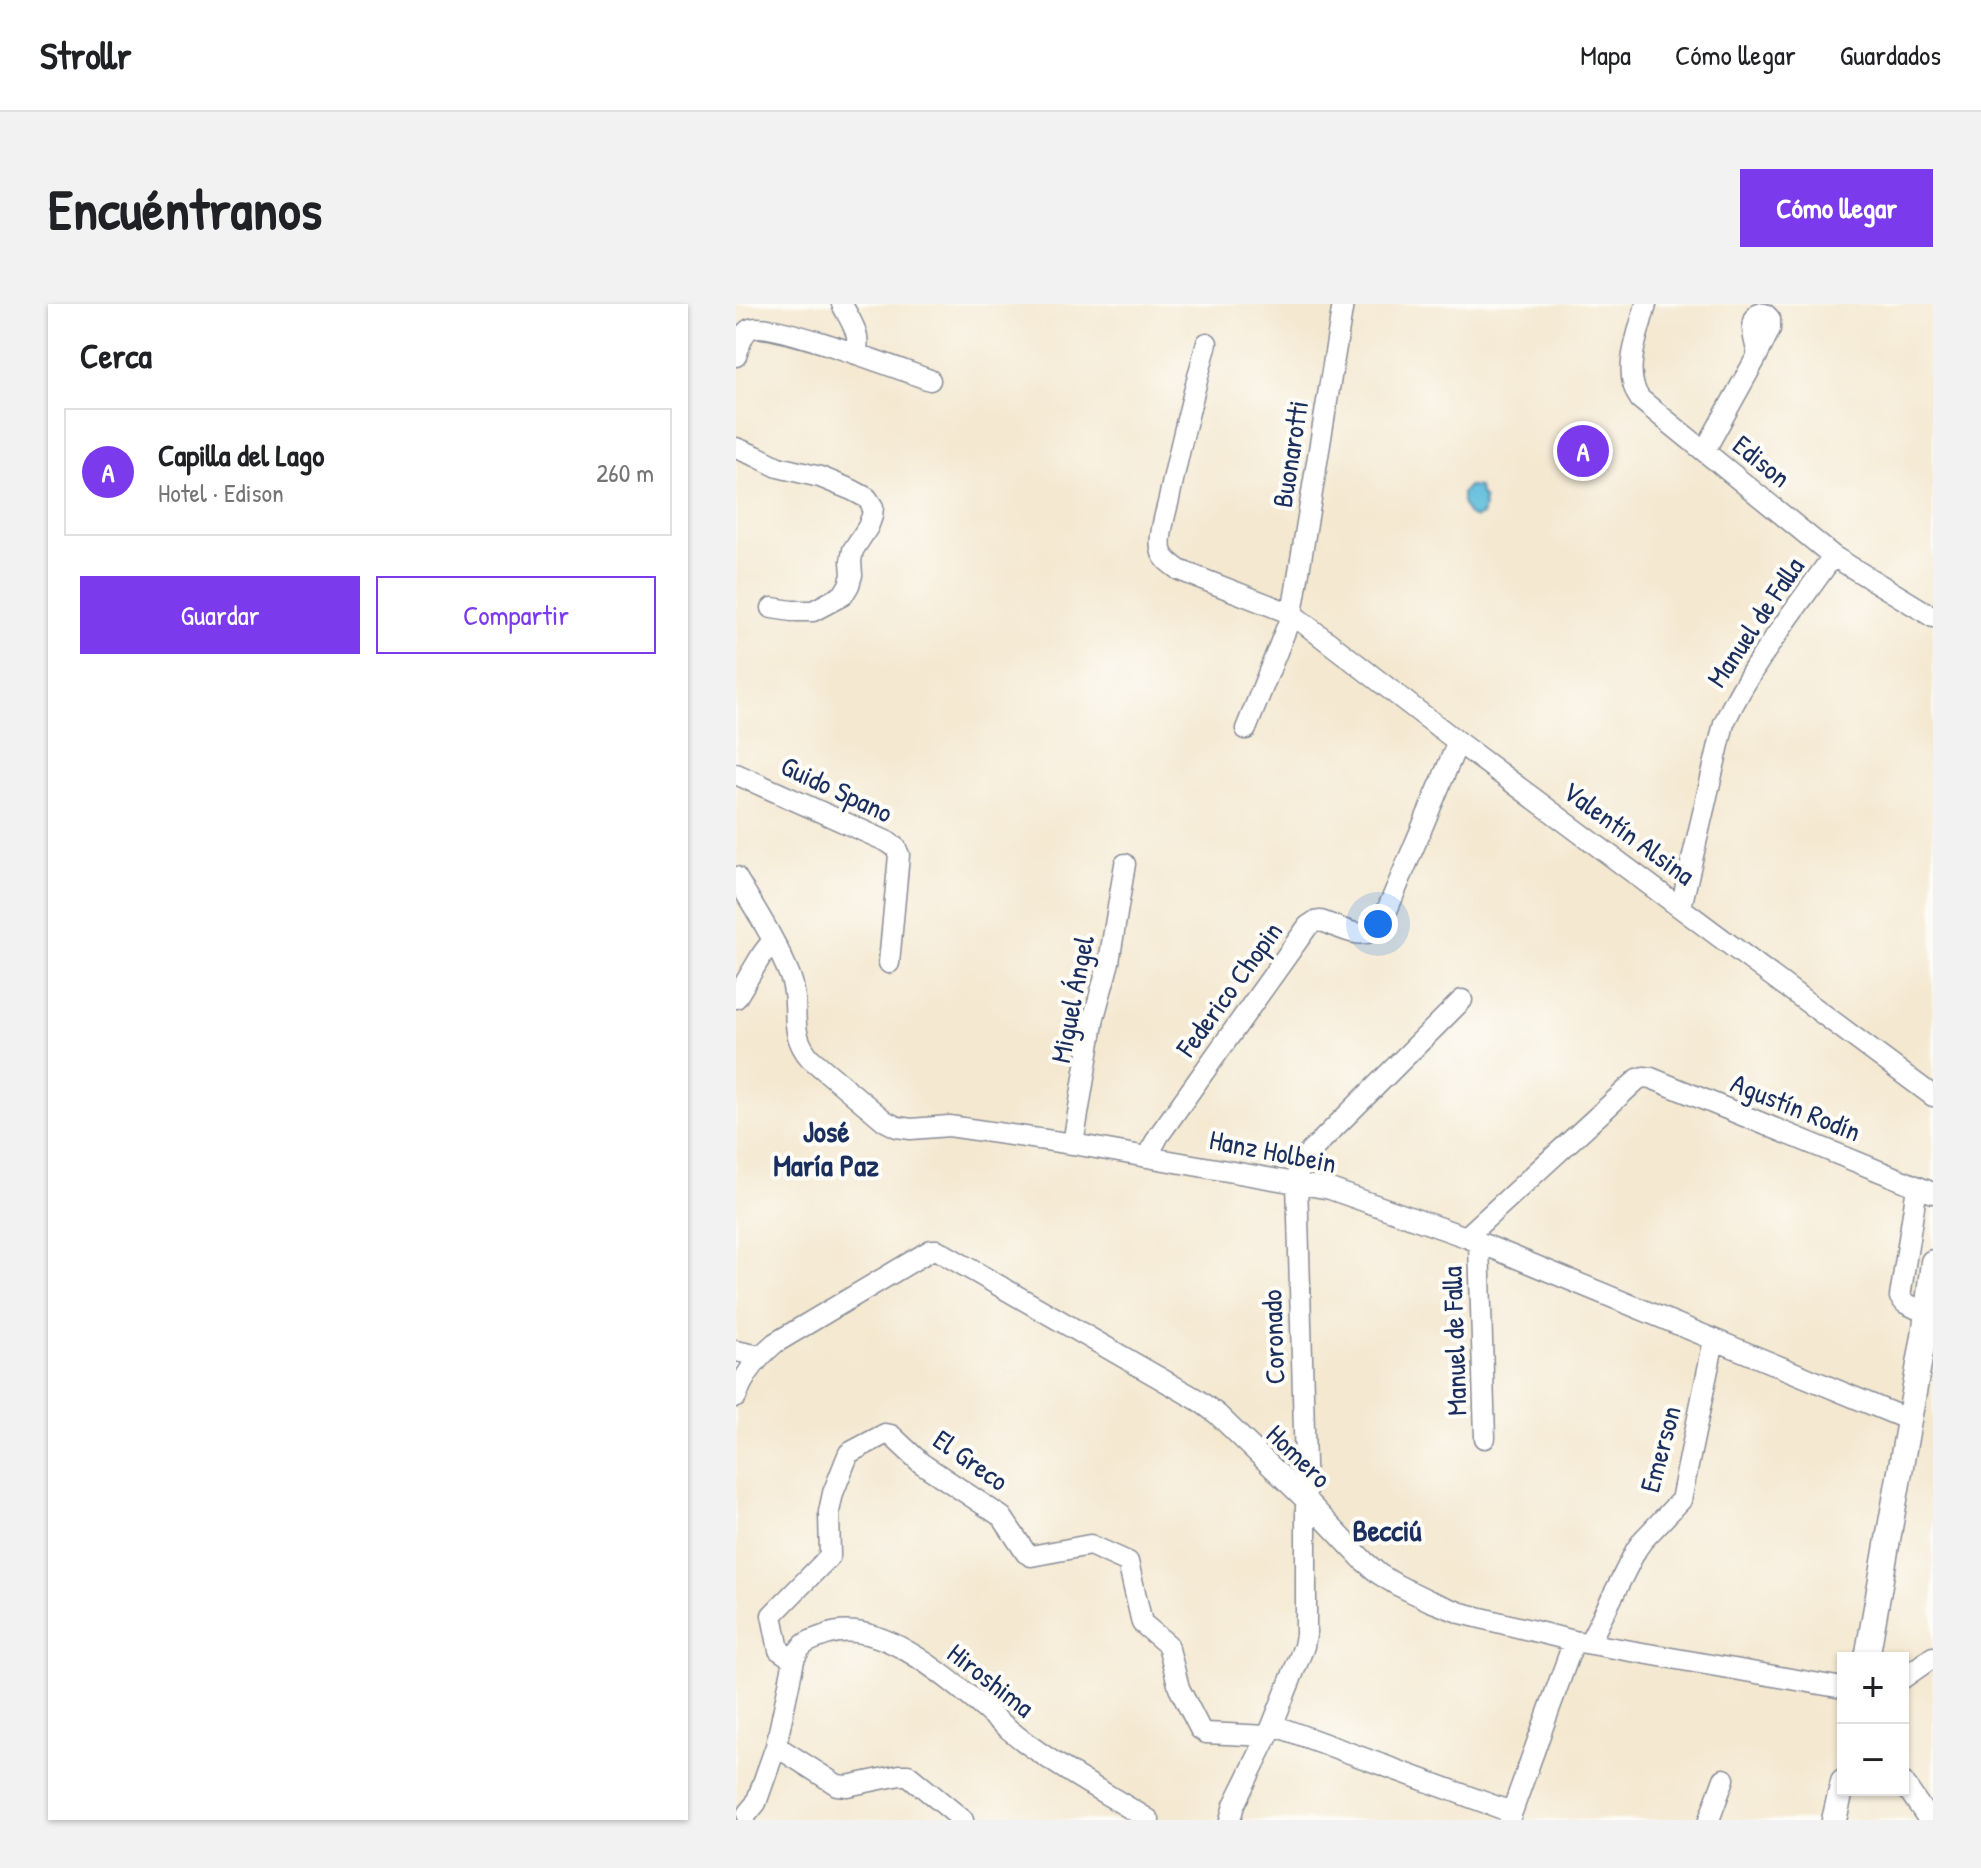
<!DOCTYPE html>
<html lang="es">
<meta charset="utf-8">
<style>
:root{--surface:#fff;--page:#f2f2f2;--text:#202124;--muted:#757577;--line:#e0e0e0;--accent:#7c3aed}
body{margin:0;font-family:"Patrick Hand",sans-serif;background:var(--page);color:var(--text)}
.controls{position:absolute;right:24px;bottom:24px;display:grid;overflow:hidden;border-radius:0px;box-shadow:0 2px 6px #0004}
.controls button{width:72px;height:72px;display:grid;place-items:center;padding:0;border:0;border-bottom:2px solid var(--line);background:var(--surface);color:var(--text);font:40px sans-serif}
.you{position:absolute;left:642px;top:620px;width:28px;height:28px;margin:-20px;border:6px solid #fff;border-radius:50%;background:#1a73e8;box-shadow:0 0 0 12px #1a73e833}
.badge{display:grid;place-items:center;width:52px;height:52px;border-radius:50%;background:var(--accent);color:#fff;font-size:26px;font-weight:700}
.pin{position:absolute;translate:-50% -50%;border:4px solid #fff;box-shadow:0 2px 8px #0006}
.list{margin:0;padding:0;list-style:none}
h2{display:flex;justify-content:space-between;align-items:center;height:104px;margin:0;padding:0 32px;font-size:34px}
h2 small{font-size:26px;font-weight:400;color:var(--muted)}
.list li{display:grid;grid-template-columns:52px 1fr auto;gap:24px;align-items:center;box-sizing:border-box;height:128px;margin:0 16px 16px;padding:0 16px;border:2px solid var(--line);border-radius:0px}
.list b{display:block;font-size:30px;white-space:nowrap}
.list p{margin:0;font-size:26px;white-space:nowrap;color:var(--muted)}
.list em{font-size:26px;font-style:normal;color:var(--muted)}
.actions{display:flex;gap:16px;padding:24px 32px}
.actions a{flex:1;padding:18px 0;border:2px solid var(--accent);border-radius:0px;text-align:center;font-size:28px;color:var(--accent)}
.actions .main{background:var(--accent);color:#fff}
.map{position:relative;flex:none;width:1197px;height:1516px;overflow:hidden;border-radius:0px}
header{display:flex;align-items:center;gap:48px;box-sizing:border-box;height:112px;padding:0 40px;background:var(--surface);border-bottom:2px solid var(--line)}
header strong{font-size:38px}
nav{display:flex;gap:44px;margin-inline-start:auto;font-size:28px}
.intro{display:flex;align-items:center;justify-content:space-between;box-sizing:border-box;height:192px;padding:0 48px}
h1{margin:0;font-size:56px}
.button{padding:20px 36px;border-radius:0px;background:var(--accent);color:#fff;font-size:28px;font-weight:700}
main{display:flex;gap:48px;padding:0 48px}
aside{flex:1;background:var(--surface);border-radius:0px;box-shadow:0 2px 6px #0004}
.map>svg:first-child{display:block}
</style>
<header>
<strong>Strollr</strong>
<nav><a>Mapa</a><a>Cómo llegar</a><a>Guardados</a></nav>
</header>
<div class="intro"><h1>Encuéntranos</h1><a class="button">Cómo llegar</a></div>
<main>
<aside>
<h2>Cerca<small></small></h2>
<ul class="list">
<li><span class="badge">A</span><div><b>Capilla del Lago</b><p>Hotel · Edison</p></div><em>260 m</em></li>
</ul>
<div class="actions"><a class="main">Guardar</a><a>Compartir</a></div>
</aside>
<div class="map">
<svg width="1197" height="1516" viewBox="0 0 1197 1516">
<rect width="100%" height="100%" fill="#fdfcf7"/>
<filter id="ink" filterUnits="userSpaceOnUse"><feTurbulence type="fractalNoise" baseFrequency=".0125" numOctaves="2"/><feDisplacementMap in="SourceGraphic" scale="16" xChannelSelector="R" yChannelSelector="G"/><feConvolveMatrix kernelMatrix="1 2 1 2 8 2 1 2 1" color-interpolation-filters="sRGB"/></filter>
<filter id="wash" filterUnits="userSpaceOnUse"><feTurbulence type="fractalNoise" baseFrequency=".006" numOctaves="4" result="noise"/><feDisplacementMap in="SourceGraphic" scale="32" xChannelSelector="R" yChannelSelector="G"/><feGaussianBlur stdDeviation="1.8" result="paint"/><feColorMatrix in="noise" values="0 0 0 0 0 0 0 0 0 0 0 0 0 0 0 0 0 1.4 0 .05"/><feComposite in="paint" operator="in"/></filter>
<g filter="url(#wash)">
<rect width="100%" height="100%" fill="#f4e8d0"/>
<!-- water -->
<path fill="#5bbcda" stroke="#3b769c" stroke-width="2" d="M732,182L743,183L744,190L749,196L747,199L748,204L746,211L740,214L732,211L726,199V189Z"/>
</g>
<g filter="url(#ink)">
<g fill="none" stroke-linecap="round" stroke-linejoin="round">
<!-- minor casing -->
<g stroke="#888c97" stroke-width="23">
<path id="minor" d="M106,0C114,17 126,30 120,50
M910,0C903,29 885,69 904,95L1097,252L1197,313
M471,39C457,90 444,142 433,195C430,208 421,236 426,249C429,257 437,261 443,266L556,310L722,438L1197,792
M0,52C3,44 6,29 14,25C31,15 168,67 194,76
M0,144L20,152L42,163L84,173L116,186L131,194L137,203L136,212L132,223L117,246L115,257L116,271L113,281L107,291L77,307H56L36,304
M969,146L1019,56L1034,25V15L1029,10L1023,9C1012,20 1019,37 1022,50
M510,425L556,310L607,0
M0,470L152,538L160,544L163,551L153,659
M0,573C19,605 40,637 54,672C66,702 50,726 74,754L149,817L161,823L175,825L213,822L337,840L594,885L730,933L1173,1116
M945,603L988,419C1016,359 1059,306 1097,252
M0,694L27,649L37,636
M337,840L358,713L373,658L389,560
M411,853L423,831L572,622L578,618L585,617C605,623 624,638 644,623L722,438
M1181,883L1164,993L1169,999L1190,1009
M730,933L902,775L908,773L915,774L1197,889
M743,939L749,1134
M0,1047L24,1052
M0,1093C8,1070 21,1054 39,1039L195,946H201L462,1096L481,1110L570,1196L628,1257L643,1270L661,1281L694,1297L725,1309L838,1337L1107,1384
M853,1339L900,1246L907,1236L945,1196L978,1036
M58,1356L43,1346L36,1311L94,1252L93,1208L97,1189L110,1156L113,1149L149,1130L155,1131L185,1159L266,1213L290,1249L295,1252L354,1241L392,1258L406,1319L432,1341L443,1384L464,1425L470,1429L532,1432
M1167,1374L1197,1353
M537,1421L775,1508
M40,1442L101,1481L111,1482L164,1471H172L227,1516
M1167,1478L1193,1516
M11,1510L20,1499L40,1442L58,1356C65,1338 73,1337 90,1331C156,1308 243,1406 293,1441C331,1469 373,1491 413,1516
M494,1516L498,1501L532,1432L568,1342L570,1331V1196L561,878L563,864L569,853L726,696
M773,1516L838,1337
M973,1516L988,1475"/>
</g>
<!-- major casing -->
<g stroke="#888c97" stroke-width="27">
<path id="major" d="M1131,1354L1188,1032L1197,958
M1098,1516L1107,1478"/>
</g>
<!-- minor -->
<use href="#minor" stroke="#fff" stroke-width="20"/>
<!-- major -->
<use href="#major" stroke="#fff" stroke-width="24"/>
</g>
</g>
<g text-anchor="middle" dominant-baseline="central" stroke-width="8" stroke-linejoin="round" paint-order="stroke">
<!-- street labels -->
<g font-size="28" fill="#1b2f5e" stroke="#fdfcf7">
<text transform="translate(554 150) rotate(-81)">Buonarotti</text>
<text transform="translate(1026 157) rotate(39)">Edison</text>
<text transform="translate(1019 318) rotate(-56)">Manuel de Falla</text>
<text transform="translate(101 485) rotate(25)">Guido Spano</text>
<text transform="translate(893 529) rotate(36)">Valentín Alsina</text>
<text transform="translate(493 685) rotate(-54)">Federico Chopin</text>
<text transform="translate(336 695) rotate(-79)">Miguel Ángel</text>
<text transform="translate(1060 803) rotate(22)">Agustín Rodín</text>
<text transform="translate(537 847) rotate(11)">Hanz Holbein</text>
<text transform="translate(537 1033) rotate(-92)">Coronado</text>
<text transform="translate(718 1037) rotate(-92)">Manuel de Falla</text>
<text transform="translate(924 1145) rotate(-75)">Emerson</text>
<text transform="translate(563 1152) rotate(44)">Homero</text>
<text transform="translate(235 1156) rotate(35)">El Greco</text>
<text transform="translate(255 1376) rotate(38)">Hiroshima</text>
</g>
<!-- neighbourhood labels -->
<g font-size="30" font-weight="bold" fill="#1b2f5e" stroke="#fdfcf7">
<text x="90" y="827">José<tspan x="90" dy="34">María Paz</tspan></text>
<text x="651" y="1226">Becciú</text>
</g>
</g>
</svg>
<div class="controls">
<button>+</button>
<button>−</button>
</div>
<div class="you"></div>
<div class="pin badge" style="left:847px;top:147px">A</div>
</div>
</main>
